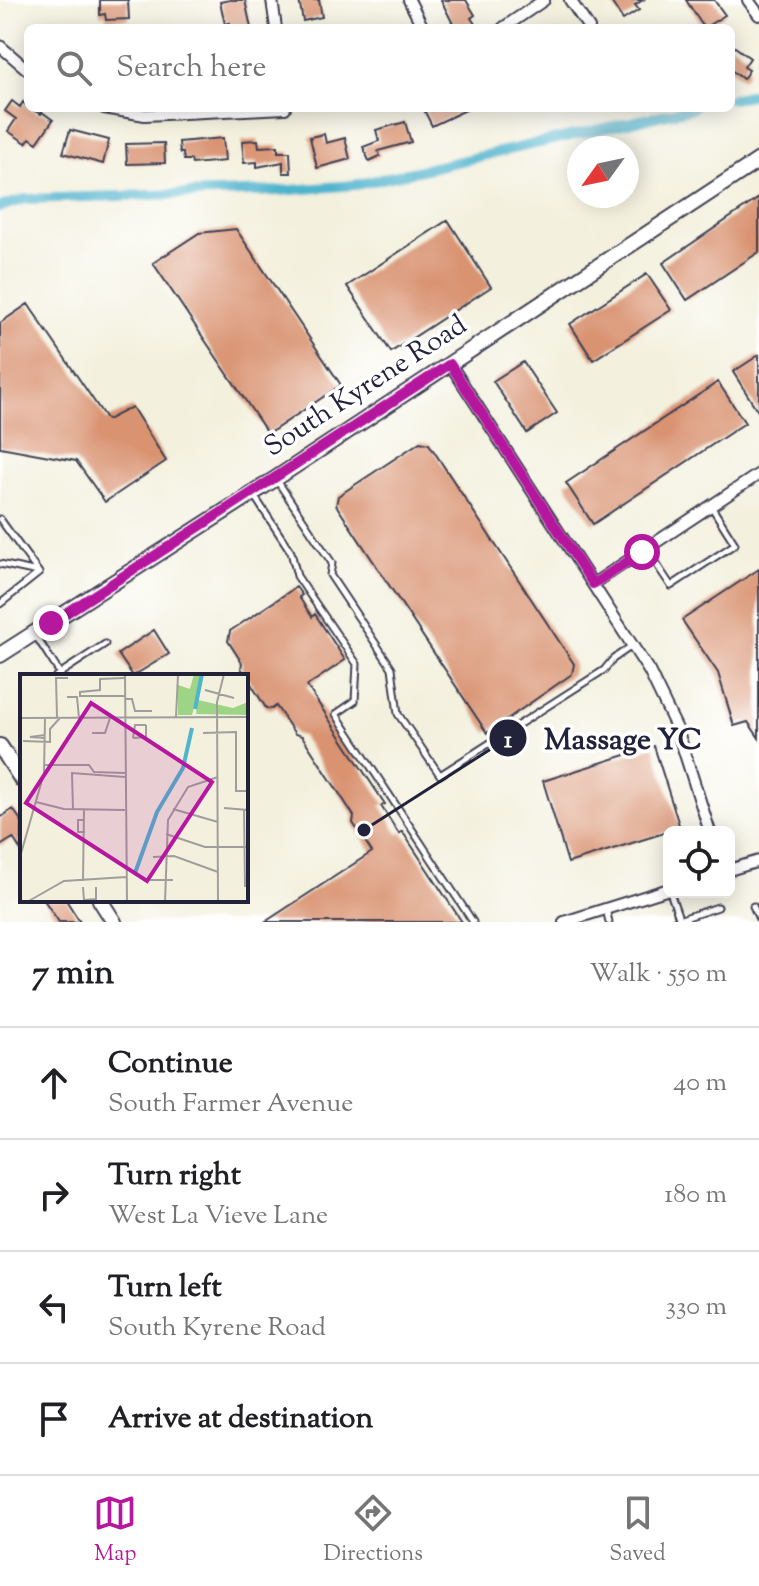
<!DOCTYPE html>
<meta charset="utf-8">
<style>
:root{--surface:#fff;--page:#f6f6f6;--text:#202124;--muted:#757577;--line:#e0e0e0;--accent:#b5179e}
body{margin:0;font-family:"Sorts Mill Goudy",serif;background:var(--page);color:var(--text)}
.controls{position:absolute;right:24px;bottom:24px;display:grid;overflow:hidden;border-radius:12px;box-shadow:0 4px 20px #0003}
.controls button{width:72px;height:72px;display:grid;place-items:center;padding:0;border:0;border-bottom:2px solid var(--line);background:var(--surface);color:var(--text);font:40px sans-serif}
.compass{position:absolute;left:567px;top:136px;width:72px;height:72px;border-radius:50%;background:var(--surface);box-shadow:0 4px 20px #0003;rotate:237deg}
.stop{position:absolute;width:24px;height:24px;margin:-18px;border:6px solid #b5179e;border-radius:50%;background:#fff}
.stop.end{background:#b5179e;border-color:#fff;box-shadow:0 2px 8px #0008}
.list{margin:0;padding:0;list-style:none}
h2{display:flex;justify-content:space-between;align-items:center;height:104px;margin:0;padding:0 32px;font-size:34px}
h2 small{font-size:26px;font-weight:400;color:var(--muted)}
.list li{display:grid;grid-template-columns:52px 1fr auto;gap:24px;align-items:center;box-sizing:border-box;height:112px;padding:0 32px;border-top:2px solid var(--line)}
.list b{display:block;font-size:30px;white-space:nowrap}
.list p{margin:0;font-size:26px;white-space:nowrap;color:var(--muted)}
.list em{font-size:26px;font-style:normal;color:var(--muted)}
.icon{flex:none;width:44px;height:44px;fill:none;stroke:currentColor;stroke-width:2;stroke-linecap:round;stroke-linejoin:round}
.map{position:relative;flex:none;width:759px;height:922px;overflow:hidden}
.search{position:absolute;background:var(--surface);box-shadow:0 4px 20px #0003;left:24px;right:24px;top:24px;height:88px;display:flex;align-items:center;gap:20px;box-sizing:border-box;padding:0 28px;border-radius:12px;color:var(--muted);font-size:30px}
.sheet{height:552px;background:var(--surface)}
nav{display:flex;justify-content:space-around;align-items:center;box-sizing:border-box;height:112px;border-top:2px solid var(--line);background:var(--surface);font-size:22px;color:var(--muted)}
nav a{display:grid;justify-items:center;gap:4px}
nav .on{color:var(--accent)}
.map>svg:first-child{display:block}
</style>
<div class="map">
<svg width="759" height="922" viewBox="0 0 759 922">
<rect width="100%" height="100%" fill="#fff"/>
<filter id="ink" filterUnits="userSpaceOnUse"><feTurbulence type="fractalNoise" baseFrequency=".0125" numOctaves="2"/><feDisplacementMap in="SourceGraphic" scale="16" xChannelSelector="R" yChannelSelector="G"/><feConvolveMatrix kernelMatrix="1 2 1 2 8 2 1 2 1" color-interpolation-filters="sRGB"/></filter>
<filter id="wash" filterUnits="userSpaceOnUse"><feTurbulence type="fractalNoise" baseFrequency=".006" numOctaves="4" result="noise"/><feDisplacementMap in="SourceGraphic" scale="32" xChannelSelector="R" yChannelSelector="G"/><feGaussianBlur stdDeviation="1.8" result="paint"/><feColorMatrix in="noise" values="0 0 0 0 0 0 0 0 0 0 0 0 0 0 0 0 0 1.4 0 .05"/><feComposite in="paint" operator="in"/></filter>
<g filter="url(#wash)">
<rect width="100%" height="100%" fill="#f3f0dd"/>
<g fill="none" stroke-linecap="round" stroke-linejoin="round">
<!-- canal -->
<path stroke="#4fb4cd" stroke-width="10" d="M731,99L758,93
M0,207L26,199L278,191L355,185L693,108"/>
</g>
<g id="blocks">
<!-- building -->
<path fill="#d99371" d="M100,0H128L129,19L106,20L105,14L100,15Z
M230,0H245L251,28H231L230,23L225,24L220,2Z
M299,0H319L322,17L303,21Z
M441,0H466L475,15L471,18L475,24L467,28H455Z
M610,0H643L635,5L639,10L623,20Z
M686,0H714L725,15L704,28Z
M731,44L750,58L744,67L749,70L743,79L731,70Z
M12,101L20,107L23,102L28,108L41,114L42,112L53,120L37,143L30,138L26,143L8,131L16,119L5,111Z
M423,108H470L432,126Z
M405,122L411,142L378,151L380,156L369,161L363,147L379,141L376,130Z
M70,130L109,140L103,164L63,153Z
M324,134L326,143L345,138L350,159L317,168L310,137Z
M223,138L225,161L192,164L191,160H184L183,153H180L179,142Z
M258,140L259,147L278,146V152H290L291,173H283V162L257,167V162L244,163L242,141Z
M164,143L165,163L127,164L126,144Z
M759,198V252L687,300L663,263Z
M448,220L491,287L391,352L347,286Z
M236,229L341,385L268,434L153,263L199,233Z
M647,274L671,310L593,360L570,324Z
M28,304L107,420L132,407L166,461L105,502L76,461L0,447V323Z
M759,355V413L733,372Z
M523,362L557,413L527,433L493,381Z
M718,382L745,423L593,524L566,483Z
M420,442L429,444L574,664L572,674L487,733L336,505L338,496Z
M759,569V738L748,722L734,726L718,673L682,620Z
M296,587L302,595L299,597L312,617L315,614L345,660L307,686L385,804L381,806L399,834L402,831L462,922H265L372,852L353,823L354,816L302,736L295,734L276,706L272,709L266,708L241,668L242,663L228,641L230,631Z
M154,630L169,654L133,676L118,654Z
M654,746L680,828L568,863L543,781Z
M13,809L22,822V852L13,838L0,846V818Z
M44,900H66L80,922H59Z"/>
</g>
</g>
<g filter="url(#ink)">
<use href="#blocks" fill-opacity="0" stroke="#414153" stroke-width="2"/>
<g fill="none" stroke-linecap="round" stroke-linejoin="round">
<!-- lane casing -->
<g stroke="#414153" stroke-width="9">
<path id="lane" d="M276,479L332,563L330,575L392,668L398,714L440,775L604,670L613,659L633,645
M253,494L291,552L297,576L357,664L355,701L336,714L473,922
M0,519L39,573
M647,550L671,586L735,544L711,506
M0,564L38,572
M0,604L39,573
M34,633L61,675
M56,676L105,644
M670,892L680,921
M753,906L759,919
M606,909L609,922
M672,922L718,907"/>
</g>
<!-- street casing -->
<g stroke="#414153" stroke-width="14">
<path id="street" d="M272,0L276,28
M409,0L423,28
M570,0L589,28
M748,0L759,15
M503,28L544,0
M0,46L28,70
M104,108L145,115L285,108
M450,364L649,671L677,729L710,832
M593,584L759,474
M729,870L759,861
M564,922L669,889"/>
</g>
<!-- secondary casing -->
<g stroke="#414153" stroke-width="18">
<path id="secondary" d="M0,655L275,479L759,160
M0,746L22,780
M100,900L114,922"/>
</g>
<!-- lane -->
<use href="#lane" stroke="#fff" stroke-width="5"/>
<!-- street -->
<use href="#street" stroke="#fff" stroke-width="10"/>
<!-- secondary -->
<use href="#secondary" stroke="#fff" stroke-width="14"/>
</g>
</g>
<g fill="none" stroke-linecap="round" stroke-linejoin="round" filter="url(#ink)">
<!-- route -->
<path stroke="#b5179e" stroke-width="10" d="M51,623L450,364L593,584L642,552"/>
</g>
<g text-anchor="middle" dominant-baseline="central" stroke-width="7" stroke-linejoin="round" paint-order="stroke">
<!-- street labels -->
<g font-size="28" fill="#22223b" stroke="#fff">
<text transform="translate(366 387) rotate(-33)">South Kyrene Road</text>
</g>
</g>
<!-- overview -->
<g transform="translate(20 674)">
<rect width="228" height="228" fill="#f3f0dd"/>
<path d="M174,0H183L172,41H158V11L170,15ZM178,26L213,34L228,28V41L176,40Z" fill="#9ed486"/>
<path fill="none" stroke="#4fb4cd" stroke-width="4" d="M175,35L182,0M115,199L137,138L163,94L172,54"/>
<path fill="none" stroke="#9f9e9c" stroke-width="2" d="M105,0L107,228M104,4L80,5V16L60,18V22H105M185,16L214,24M47,23H57L59,44M105,25H112L115,37H132M37,43L36,4H48M156,43L158,1M0,44L228,43M72,59H85L90,44M183,59L216,58V117H228M25,61L10,63L25,64M113,64L126,63V51M113,64L115,51H126M3,67L30,68V55L40,44M25,91H69L74,98L105,99M16,128L44,135L105,136M204,134L228,136M153,135L198,148M53,136L52,99L105,103M224,136L225,213M64,146H58V158H65M146,160L185,173H228M0,183L24,99L25,44M133,183L154,182L198,198M125,206H153M63,207L64,136M63,213L64,226L76,225V213M7,228L44,207L106,203M145,228L148,146L168,113L198,103M198,228L197,28L204,0"/>
<path fill="#b5179e" fill-opacity="0.15" stroke="#b5179e" stroke-width="4" d="M71,29L192,108L127,207L6,129Z"/>
<rect width="228" height="228" fill="none" stroke="#22223b" stroke-width="4"/>
</g>
<!-- callouts -->
<path fill="none" stroke="#22223b" stroke-width="3" d="M364 830L508 738"/>
<g fill="#22223b" stroke="#fff" stroke-width="3">
<circle cx="364" cy="830" r="8"/>
<circle cx="508" cy="738" r="20"/>
</g>
<g font-size="24" text-anchor="middle" font-weight="bold" fill="#fff">
<text x="508" y="747">1</text>
</g>
<g font-size="30" text-anchor="middle" font-weight="bold" fill="#22223b" stroke="#fff" stroke-width="7" stroke-linejoin="round" paint-order="stroke">
<text x="623" y="749">Massage YC</text>
</g>
</svg>
<div class="controls">
<button><svg class="icon" aria-label="locate" viewBox="0 0 24 24"><circle cx="12" cy="12" r="6"/><path d="M12 2v4M12 18v4M2 12h4M18 12h4"/></svg></button>
</div>
<svg class="compass" viewBox="-18 -18 36 36"><path d="M0-13l5 13h-10z" fill="#e53935"/><path d="M0 13l5-13h-10z" fill="#757577"/></svg>
<div class="stop" style="left:642px;top:552px"></div>
<div class="stop end" style="left:51px;top:623px"></div>
<div class="search"><svg class="icon" aria-label="search" viewBox="0 0 24 24"><circle cx="10" cy="10" r="6"/><path d="M15 15l6 6"/></svg>Search here</div>
</div>
<section class="sheet">
<h2>7 min<small>Walk · 550 m</small></h2>
<ul class="list">
<li><svg class="icon" aria-label="ahead" viewBox="0 0 24 24"><path d="M12 20V5M6 11l6-6 6 6"/></svg><div><b>Continue</b><p>South Farmer Avenue</p></div><em>40 m</em></li>
<li><svg class="icon" aria-label="right" viewBox="0 0 24 24"><path d="M7 20v-9h11M14 6l5 5-5 5"/></svg><div><b>Turn right</b><p>West La Vieve Lane</p></div><em>180 m</em></li>
<li><svg class="icon" aria-label="left" viewBox="0 0 24 24"><path d="M17 20v-9H6M10 6l-5 5 5 5"/></svg><div><b>Turn left</b><p>South Kyrene Road</p></div><em>330 m</em></li>
<li><svg class="icon" aria-label="arrive" viewBox="0 0 24 24"><path d="M6 21V4h12l-3 4 3 4H6"/></svg><div><b>Arrive at destination</b></div></li>
</ul>
</section>
<nav>
<a class="on"><svg class="icon" aria-label="map" viewBox="0 0 24 24"><path d="M3 6l6-2 6 2 6-2v14l-6 2-6-2-6 2zM9 4v14M15 6v14"/></svg>Map</a>
<a><svg class="icon" aria-label="directions" viewBox="0 0 24 24"><path d="M12 3l9 9-9 9-9-9zM9 14v-3h6M13 9l2 2-2 2"/></svg>Directions</a>
<a><svg class="icon" aria-label="saved" viewBox="0 0 24 24"><path d="M7 4h10v16l-5-4-5 4z"/></svg>Saved</a>
</nav>
